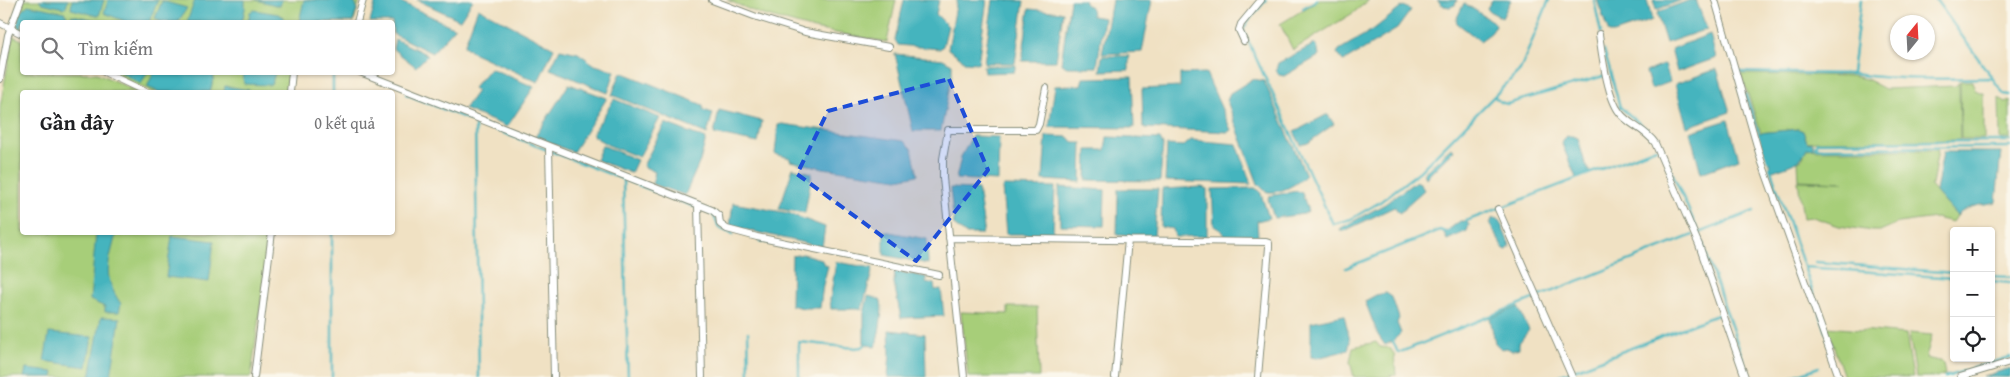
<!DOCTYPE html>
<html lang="vi">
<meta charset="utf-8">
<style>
:root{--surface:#fff;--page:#f6f6f6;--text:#202124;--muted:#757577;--line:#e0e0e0}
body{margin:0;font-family:"Gentium Book Plus",serif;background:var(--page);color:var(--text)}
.controls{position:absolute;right:15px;bottom:15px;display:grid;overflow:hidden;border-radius:5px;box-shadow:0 1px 4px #0004}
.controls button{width:45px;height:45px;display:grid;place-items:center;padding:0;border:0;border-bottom:1px solid var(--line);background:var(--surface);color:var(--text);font:25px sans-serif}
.compass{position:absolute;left:1890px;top:15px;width:45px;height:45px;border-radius:50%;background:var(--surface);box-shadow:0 1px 4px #0004;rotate:18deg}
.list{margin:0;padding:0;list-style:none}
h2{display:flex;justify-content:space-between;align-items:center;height:65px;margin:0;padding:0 20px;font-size:21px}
h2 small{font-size:16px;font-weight:400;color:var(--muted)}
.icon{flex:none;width:28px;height:28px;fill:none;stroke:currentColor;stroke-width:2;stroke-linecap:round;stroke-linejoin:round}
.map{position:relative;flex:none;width:2010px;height:377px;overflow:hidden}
.search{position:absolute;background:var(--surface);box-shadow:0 1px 4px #0004;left:20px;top:20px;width:375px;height:55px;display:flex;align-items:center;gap:12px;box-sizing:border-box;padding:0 18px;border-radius:5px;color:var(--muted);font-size:19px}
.panel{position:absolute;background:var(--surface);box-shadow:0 1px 4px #0004;left:20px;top:90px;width:375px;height:145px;border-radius:5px}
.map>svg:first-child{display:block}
</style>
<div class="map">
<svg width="2010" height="377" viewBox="0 0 2010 377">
<rect width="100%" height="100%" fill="#fbf7ec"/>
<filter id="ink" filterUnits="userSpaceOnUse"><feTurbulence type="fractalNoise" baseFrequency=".02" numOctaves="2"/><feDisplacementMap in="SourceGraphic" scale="10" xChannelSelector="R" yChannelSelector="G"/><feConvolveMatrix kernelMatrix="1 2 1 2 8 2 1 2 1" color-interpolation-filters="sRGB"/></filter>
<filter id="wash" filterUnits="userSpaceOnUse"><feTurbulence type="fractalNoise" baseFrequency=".0096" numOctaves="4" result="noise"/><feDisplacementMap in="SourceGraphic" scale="20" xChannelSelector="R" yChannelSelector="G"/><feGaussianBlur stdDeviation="1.12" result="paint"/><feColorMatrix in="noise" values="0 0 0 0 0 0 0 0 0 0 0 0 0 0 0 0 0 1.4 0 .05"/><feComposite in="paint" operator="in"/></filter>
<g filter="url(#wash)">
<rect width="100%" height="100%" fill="#f0e1c3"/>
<!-- green -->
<path fill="#a7ce79" stroke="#638656" d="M23,0H360L354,22H22V32L12,28Z
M727,0H896L887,42L814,29L760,14Z
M1319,0H1369L1353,13L1293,50L1280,24Z
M13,36L22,40V72L97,73L139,92H22V232L270,233L251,377H0V107Z
M109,73H289L287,92H153Z
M1741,74L1851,76L1866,79L1885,89L1956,86L1959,82L1960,140L1817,141L1807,142L1803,131L1798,129L1761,133Z
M1960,81H1972L1975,90L1979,93H1984V139H1961Z
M1999,98L2006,102L2010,100V139H2000Z
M1813,148L1817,150H1938L1932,185H1930L1957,216L1953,222L1935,218L1898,223L1880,231H1872L1839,226L1813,217L1803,218L1798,181L1844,182L1799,180L1798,161L1802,159L1807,149Z
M1008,307H1037L1039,377H968L961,312L1008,314Z
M1827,327L1906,334L1913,377H1844Z
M1909,333L1932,335L1926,358L1943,362L1945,375L1938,377H1916Z
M1376,342L1380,347L1390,348L1394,354L1396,374L1387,377H1354L1350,362L1353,347Z"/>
<!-- water -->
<path fill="#44b4be" stroke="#327879" d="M39,0H68L66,7L63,8L42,3Z
M72,0H104L99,16L71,9Z
M108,0H158L149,22H127L104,13Z
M195,0H245V9L242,22H187Z
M256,0H282L280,6Z
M304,0H349L355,3L357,8L353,22H299Z
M376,0H397L455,28L432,53L393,34L392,22H370Z
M417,0H473L460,20Z
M904,0H939L936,14L948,26L943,46L940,49L898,45L895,40Z
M957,0H987L978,63L964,62L960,57L948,49Z
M993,0L1024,1L1015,63H984Z
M1070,0H1084L1086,5L1091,7L1092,16L1104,18L1097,67H1067L1061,64Z
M1112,0H1152L1142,52L1102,54Z
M1437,0H1457L1455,5L1450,7L1444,6Z
M1492,0H1511L1502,18L1489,11L1487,8Z
M1597,0H1647L1652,20L1614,33H1609Z
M1653,0H1682L1656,10Z
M1690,0H1696L1707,29L1666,43L1657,14L1658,12Z
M162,1L187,8L178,22H161L155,18Z
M1464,3L1495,23L1496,26L1491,33L1480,41L1457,23L1456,20Z
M28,5L65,12L67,17L66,22H22V29L16,25L20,12Z
M1403,6L1411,10L1397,29L1346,60L1343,61L1337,53L1339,50L1374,29Z
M478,8L554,48L538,82L474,53L464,46Z
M1029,9L1063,12L1056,61H1022Z
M254,10L278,14L283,17V22H248L250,12Z
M72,15L105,22H69Z
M1710,34L1716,58L1677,72L1671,49Z
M395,39L428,55L416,67L393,49Z
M1315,44L1317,45L1319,56L1284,76L1279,75L1276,70L1278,63Z
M560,49L578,53L595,65L615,71L608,93L550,69Z
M895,54L943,59L952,64V75L941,131H913Z
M1102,56H1129V70L1100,71Z
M1665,64L1670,82L1651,89L1646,72Z
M1016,65L1014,72L984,73L983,66Z
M490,68L534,87L507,127L464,109L477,91L473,88Z
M1717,69L1730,112L1687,127L1675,84Z
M120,72H147V73L141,84Z
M154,72H215V73L210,92H159L147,87Z
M621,72L703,105V110L713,113L707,134L612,95Z
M242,73V72L275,73L272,83L269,85L244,84Z
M1206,73L1231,130L1228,132L1146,128L1143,126L1142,89L1180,87V74Z
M1132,77L1134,128L1049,127L1055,86L1081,85L1083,78Z
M1253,79L1264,81L1306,175C1298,184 1280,194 1268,192C1264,191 1261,187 1258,184L1227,101L1230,93Z
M569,84L607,98L573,152L535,137Z
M225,86L249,90V92H224Z
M614,99L660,118L639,157L608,145L593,136V133Z
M719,110L762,121L758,143L714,134Z
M1326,115H1328L1334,124L1308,143L1301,145L1294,132Z
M1728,120L1739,159L1701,173L1690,132Z
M665,123L706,139L700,161L685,195L652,184L655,172L643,166Z
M782,124L904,141L912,149L918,175L898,179L823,168L790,161V158L775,154L778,125Z
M1798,129L1803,131L1807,142L1813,143V148L1807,149C1800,164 1789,165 1773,171L1771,169L1759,133Z
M972,136L999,137L998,181L956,179L961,157Z
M1046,136L1069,137L1074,143H1082L1081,182L1043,180Z
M1567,136H1572L1578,138L1584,160L1590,173L1576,178L1562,144L1563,140Z
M1107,137L1160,139L1163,145L1160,181L1086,180L1087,150H1105Z
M1191,140L1237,144L1251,184L1165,181L1167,145L1184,146Z
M602,145L637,160L631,173L596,160Z
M1451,148L1454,150L1426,178L1424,173Z
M1943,152H2001L1996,202C1982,205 1967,205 1957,216L1936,192Z
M793,168L812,173L805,213L779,209Z
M1416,181L1420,183L1424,190L1406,206L1405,209L1399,213L1395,207L1392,208L1344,231H1340L1341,228L1385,204Z
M1004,186L1055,187L1053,234H1006L1002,188Z
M1059,187L1105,190L1104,226L1060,225Z
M1202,187L1207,189V236L1175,237L1173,229L1161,227L1162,189Z
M950,188L978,189L984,228L982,234H965L954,225Z
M1255,188L1260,191L1269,218L1257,221L1258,236L1255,238L1225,237L1222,231L1214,226L1212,189Z
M1118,189H1158L1154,236L1117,235Z
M1297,191L1302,193L1308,211L1304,214L1274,218L1268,199L1269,196Z
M733,203L788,213L825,227L822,247L730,226Z
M1493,217L1499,220L1509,243L1510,247L1507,250H1504L1490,224Z
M1460,221H1466L1469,225L1467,231L1447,240L1444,233Z
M884,231L927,239L928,264L884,255Z
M96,233H116C109,265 101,274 121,304L119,312H105V307L90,300Z
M172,236L214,241L209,282L166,277Z
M803,254L821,259L824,264L828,266L823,285L820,308H803L791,305L792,256Z
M836,262L873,268L863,306L861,309H831L830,300Z
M895,271L926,277V282L934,284L935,290L941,289L944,316L901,318L894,283Z
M1386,293L1392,297L1399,318L1397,323L1401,333L1393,341L1385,345L1378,335L1365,301L1376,295Z
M868,296C871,297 878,298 880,300C885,306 878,338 876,346L874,347L864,343V313Z
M1518,307L1529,330L1519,343V349L1512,351L1507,348L1501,349L1495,343L1490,318Z
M1344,315L1350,341L1348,350L1317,358L1311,357V322Z
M101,317L120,318L112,370L111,377H90Z
M889,330L925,334L926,377H888L890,353Z
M49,333L92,337L87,367L44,361Z
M2010,368V377H1982Z
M26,369L54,372L53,377H24Z"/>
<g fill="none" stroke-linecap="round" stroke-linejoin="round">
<!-- stream -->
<path stroke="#44b4be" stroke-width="2.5" d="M1266,0L1248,21L1243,30L1333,224L1351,219L1380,202L1420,171L1520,70L1549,0
M1594,0L1601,33
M1936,0L1993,79
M1303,8L1317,0
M1604,50L1620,107L1652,134L1658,141L1699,233L1749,377
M1738,72L1852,74C1896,80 1943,79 1989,78L1993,79L2004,94L2010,95
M1852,73L1861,0
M333,92V72
M406,94L475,122L698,208
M1745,94L1768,160
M1494,96L1500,102L1507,104L1604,76
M475,122L479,377
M2010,141L1817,142L1815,147L1817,148L2010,147
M1770,168L1831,345
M623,180L628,377
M708,211L714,216L719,228L733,234
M1466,221L1656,148
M1699,233L1754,211
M760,241L772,243
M1816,262L1954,273
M1804,267L1954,278
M1346,268L1440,230L1445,232
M1991,276L2010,277
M1991,281L2010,283
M748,332L749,377
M1393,341L1398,353L1693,235
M332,377V232
M799,377V342L855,348L862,347L865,345
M1556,377L1722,313
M1791,377L1819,367
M1945,377L2010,357"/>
</g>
</g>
<g filter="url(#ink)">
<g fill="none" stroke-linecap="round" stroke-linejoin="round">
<!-- minor casing -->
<g stroke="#888f7c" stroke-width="8">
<path id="minor" d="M712,0L754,16L805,32L889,47
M1715,0L1761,160L1839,377
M357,22L363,0
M0,23L22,34
M1599,34C1602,54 1607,97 1620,113C1629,125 1645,129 1655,143L1699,245L1745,377
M1244,41L1239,30L1241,24L1261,0
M104,72L146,92
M360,72L712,210L719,216L720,224L727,229L757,237L939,275
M0,79L8,35L21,0
M290,92L292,72
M549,148L554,377
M698,205L702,377
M1498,209L1572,377
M949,238L1266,242L1269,243V247L1258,377
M254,377L272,232
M964,377L943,178V159L948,130H1036L1039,124L1046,88
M1115,377L1128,240
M1960,377L2010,362"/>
</g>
<!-- minor -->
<use href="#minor" stroke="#fff" stroke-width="6"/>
</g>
</g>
<!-- marked area -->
<path fill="#1d4ed8" fill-opacity="0.2" stroke="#1d4ed8" stroke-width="4" stroke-dasharray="10 6" stroke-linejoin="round" d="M949,79L988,170L916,261L797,174L828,111Z"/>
</svg>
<div class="controls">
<button>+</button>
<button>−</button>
<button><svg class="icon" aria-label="locate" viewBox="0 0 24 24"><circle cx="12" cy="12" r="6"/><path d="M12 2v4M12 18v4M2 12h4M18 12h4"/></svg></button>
</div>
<svg class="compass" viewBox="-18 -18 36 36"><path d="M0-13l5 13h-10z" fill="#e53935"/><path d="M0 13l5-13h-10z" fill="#757577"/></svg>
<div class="search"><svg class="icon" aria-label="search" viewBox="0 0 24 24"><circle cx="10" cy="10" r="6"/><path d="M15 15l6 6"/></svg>Tìm kiếm</div>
<section class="panel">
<h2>Gần đây<small>0 kết quả</small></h2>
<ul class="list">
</ul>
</section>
</div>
